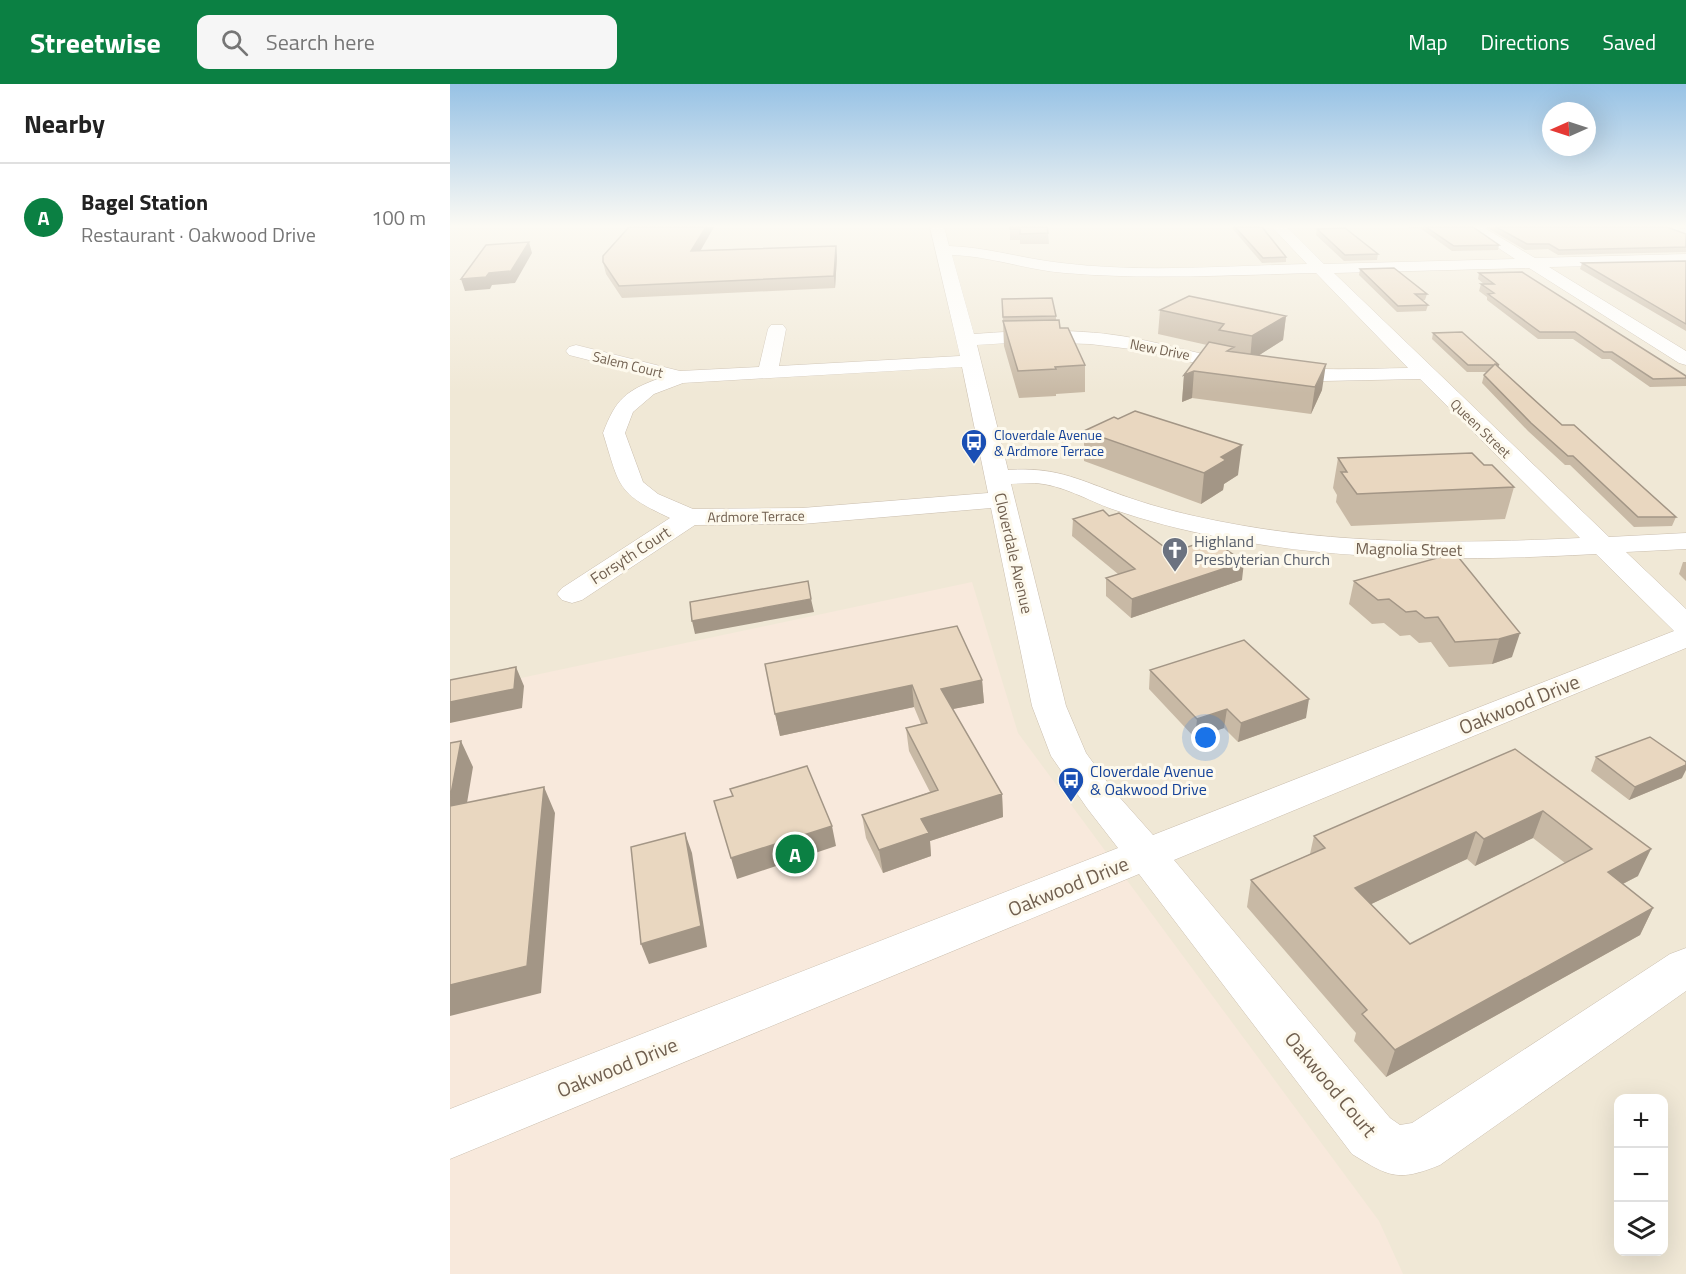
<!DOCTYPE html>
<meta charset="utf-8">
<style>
:root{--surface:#fff;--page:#f6f6f6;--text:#222;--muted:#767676;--line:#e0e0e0;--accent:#0b8043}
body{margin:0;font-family:"Titillium Web",sans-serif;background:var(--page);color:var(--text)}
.controls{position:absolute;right:18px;bottom:18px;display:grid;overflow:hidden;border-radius:12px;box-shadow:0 6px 24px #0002}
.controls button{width:54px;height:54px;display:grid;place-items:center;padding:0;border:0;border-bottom:2px solid var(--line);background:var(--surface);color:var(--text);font:30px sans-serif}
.compass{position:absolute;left:1092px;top:18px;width:54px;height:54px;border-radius:50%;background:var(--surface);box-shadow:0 6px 24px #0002;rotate:267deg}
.you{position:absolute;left:756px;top:654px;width:21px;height:21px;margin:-15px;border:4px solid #fff;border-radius:50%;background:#1a73e8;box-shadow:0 0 0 9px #1a73e833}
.badge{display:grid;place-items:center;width:39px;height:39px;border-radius:50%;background:var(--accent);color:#fff;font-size:20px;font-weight:700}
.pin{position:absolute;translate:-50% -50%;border:3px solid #fff;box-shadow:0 2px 6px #0006}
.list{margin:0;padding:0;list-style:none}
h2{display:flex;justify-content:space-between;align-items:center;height:78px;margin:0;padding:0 24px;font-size:26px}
h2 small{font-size:20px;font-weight:400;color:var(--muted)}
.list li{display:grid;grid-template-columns:39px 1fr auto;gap:18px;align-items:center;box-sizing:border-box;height:108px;padding:0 24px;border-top:2px solid var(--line)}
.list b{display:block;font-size:22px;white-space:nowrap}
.list p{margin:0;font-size:20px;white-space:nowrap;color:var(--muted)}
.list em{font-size:20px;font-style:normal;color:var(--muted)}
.icon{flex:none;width:33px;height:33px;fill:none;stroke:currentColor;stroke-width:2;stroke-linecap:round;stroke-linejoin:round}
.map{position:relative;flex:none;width:1236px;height:1190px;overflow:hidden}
header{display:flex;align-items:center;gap:36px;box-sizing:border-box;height:84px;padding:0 30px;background:var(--accent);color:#fff}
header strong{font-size:28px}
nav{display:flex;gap:33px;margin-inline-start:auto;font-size:21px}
.search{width:420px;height:54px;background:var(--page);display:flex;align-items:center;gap:15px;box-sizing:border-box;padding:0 21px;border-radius:12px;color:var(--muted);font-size:22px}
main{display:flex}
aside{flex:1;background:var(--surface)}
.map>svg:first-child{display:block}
</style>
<header>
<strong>Streetwise</strong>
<div class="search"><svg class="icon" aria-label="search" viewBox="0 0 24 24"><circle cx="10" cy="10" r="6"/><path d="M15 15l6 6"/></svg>Search here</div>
<nav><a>Map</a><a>Directions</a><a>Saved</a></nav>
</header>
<main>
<aside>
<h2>Nearby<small></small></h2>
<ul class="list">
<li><span class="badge">A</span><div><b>Bagel Station</b><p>Restaurant · Oakwood Drive</p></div><em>100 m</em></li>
</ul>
</aside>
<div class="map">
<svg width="1236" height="1190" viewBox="0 0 1236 1190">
<rect width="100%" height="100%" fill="#f9f5e7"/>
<!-- residential -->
<path fill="#f0e8d6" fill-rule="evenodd" d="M0,143H1236V1190H0ZM1168,1014H1214V1168H1168Z"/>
<!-- commercial -->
<path fill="#f8e9dc" d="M522,498L568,649L929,1137L953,1190H0V609Z"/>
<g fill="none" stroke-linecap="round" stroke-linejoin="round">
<!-- minor casing -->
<g stroke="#cabeae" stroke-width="1">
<path id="minor" d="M480,143H494L499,162C537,163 574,175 612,179C693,189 776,182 857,180L822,143H837L874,180L1065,175L1017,143H1033L1085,174L1236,170V180L1099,183L1236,267V281L1229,279L1079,184L884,189L1159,453L1236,449V465L1176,468L1236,525V564L724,776L940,1034L950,1041L962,1039L1220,870L1236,864V907L990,1081C948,1098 939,1093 902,1070L689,790L0,1075V1025L668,764L637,724L601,672L582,622L541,424L352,440L245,441L132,516L122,519L112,516L107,510L112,504L220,434C166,409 170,403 153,349C166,315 175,307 210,294L119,271L116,267L119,263L126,261L230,287L309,283L318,245L321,241H333L336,245L329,282L510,272ZM502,171C540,172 576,186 615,189C698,196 782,191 866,189L958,284C909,285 858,287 808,281C766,275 725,262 683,254C631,244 576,246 524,250ZM578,258L640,260L681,265L811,293L873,297L970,295L1130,454C1008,460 888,461 768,437C738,431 709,424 680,414C633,398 609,382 558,386L527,261ZM512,283L538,409L352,424L243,425L208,410L193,398L175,349L183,328L204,310L233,299ZM585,399C613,401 637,416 662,425C697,437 732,446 768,453C893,478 1019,477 1146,470L1224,547L703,751L663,706L636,669L616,622L561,400Z
M1214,143L1236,145V154L1216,146Z"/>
</g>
<!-- minor -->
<use href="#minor" fill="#fff" fill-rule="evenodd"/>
</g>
<!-- wall -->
<path fill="#c8b9a5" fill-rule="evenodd" d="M179,143H264L250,166L386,162L387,173L385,204L172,214L156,190L153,178Z
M560,143L598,149L599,160H570V156H560Z
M781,143H812L836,173V178L812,179Z
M957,143H1023L1049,161L1048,166L1002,167L970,144H959Z
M1036,143H1217L1236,150V168L1108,171L1098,165L1075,166Z
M867,145L928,170L927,176L894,177L866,151Z
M1236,177V247L1130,185L1132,179Z
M910,185L977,210L975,216H972L978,221L976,227L947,228L909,191Z
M1029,189L1236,292V302L1200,303L1160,275H1152L1123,255H1088L1037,216V213L1029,207L1031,200H1034L1028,195Z
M552,215L606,232V236L610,244L635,281V308L606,310V312L569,314L554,262Z
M710,226L836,232L833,256L809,271L872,306L861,330L742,314L732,318L734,291L757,261L708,250Z
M983,249L1049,281V283L1112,341L1226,433L1222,442L1184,443L1120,381H1115L1078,347L1032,299L1034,291L1037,288H1017L982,255Z
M668,335L788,391L774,400L773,406L751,420L634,377V347Z
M888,374L1034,381L1064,403L1055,435L901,442L886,418L887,411L883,404Z
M659,432L713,462L732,465L792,496L681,534L656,512V494L668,490L622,452L623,435Z
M1005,469L1062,573L1042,580L999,583L981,558L969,559L960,551L950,552L934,539L922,540L899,520L904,497Z
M1233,478H1236V497L1229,490Z
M315,580L532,596L534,619L502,625L552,710L553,733L480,757L481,772L433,789L416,754L412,731L480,708L459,667L456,644L471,640L464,623L330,652Z
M700,586L856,634L788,658L774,644L745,654L699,605Z
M1065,665L1188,792L1173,800L1203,824L1190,851L936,993L904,957L906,949L797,823L801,796L860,770L864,752ZM1083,754L1115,779L960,860L921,820L1017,775L1025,782Z
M1146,673L1232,694L1179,716L1141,687Z"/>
<!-- shaded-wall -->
<path fill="#a39686" d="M256,143H264L244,178L241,167Z
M79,158L82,169L65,199L42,201L40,205L15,207L11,195L39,189Z
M386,162L387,173L385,204L384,192Z
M836,232L833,256L800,277L802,252Z
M876,280L872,306L861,330L865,303Z
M744,287L742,314L732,318L734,291Z
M792,361L788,391L774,400L773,406L751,420L754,389L771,373Z
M794,478L792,496L681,534L682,515Z
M361,515L364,528L245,550L242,537Z
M1070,549L1062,573L1042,580L1049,555Z
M66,583L74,602L72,624L0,639V618Z
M532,596L534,619L493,627L491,605Z
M462,601L464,623L330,652L325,630Z
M859,615L856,634L788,658L791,639Z
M777,625L774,644L745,654L747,635Z
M11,657L23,683L12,749L0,725V715Z
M1236,681V686L1232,694L1179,716L1185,703Z
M94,703L105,729L91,909L0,932V901Z
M552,710L553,733L480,757L481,772L433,789L429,766L471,735Z
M1093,727L1083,754L1025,782L1034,755Z
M382,742L386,762L287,795L281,774Z
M1026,748L1017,775L898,831L905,804Z
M235,749L242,769L257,863L199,880L191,860Z
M1201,765L1188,792L1145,814L1158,788Z
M1203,824L1190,851L936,993L945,966Z"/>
<!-- building -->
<path fill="#e9d7c0" stroke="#a39686" stroke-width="1.5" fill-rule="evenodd" d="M179,143H256L241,167L386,162L384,192L169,202L153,178V172Z
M560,143H597L598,149L570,150V145H560Z
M785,143H812L836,173L813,174Z
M976,143H1023L1049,161L1004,162Z
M1046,143H1217L1236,150V163L1109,166L1099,160H1077Z
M895,144L928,170L895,171L867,145Z
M79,158L61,187L39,189L36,193L11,195L36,161Z
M1236,177V240L1132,179Z
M944,184L977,210H965L978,221L948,222L910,185Z
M1072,188L1236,292V294L1203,295L1162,268H1154L1125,248H1090L1038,210L1044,209L1031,200H1044L1029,189Z
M739,212L836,232L802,252L769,246L774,240L710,226Z
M602,214L606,232L553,233L552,215Z
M609,236L610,244H618L635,281L605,283L606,285L568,287L553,237Z
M1012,248L1049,281L1045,280L1044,281H1018L983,249Z
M759,258L784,263L777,267L876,280L865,303L744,287L734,291Z
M1045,280L1112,341H1124L1226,433H1188L1123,372H1118L1081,339L1034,291Z
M685,327L792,361L771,373L776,376L754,389L634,347L664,333L668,335Z
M1022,369L1034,381H1042L1064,403L907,410L891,388H897L888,374Z
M653,426L659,432L669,429L713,462L724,459L732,465L761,455L794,478L682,515L656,494L685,485L623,435Z
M1005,469L1070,549L1049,555L1005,558L988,533L975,534L966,527L956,528L939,515L928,516L904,497Z
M358,497L361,515L242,537L240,518Z
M507,542L532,596L491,605L552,710L471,735L479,749L429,766L412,731L488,706L456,644L477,639L462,601L325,630L315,580Z
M794,556L859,615L791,639L777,625L747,635L700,586Z
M66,583L64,605L0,618V596Z
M1200,653L1236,678V681L1185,703L1146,673Z
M11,657L0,715V659Z
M1065,665L1201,765L1158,788L1203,824L945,966L912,930L917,926L801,796L875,764L864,752ZM1093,727L1142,765L960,860L905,804L1026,748L1034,755Z
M357,682L382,742L281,774L264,717L283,712L280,705Z
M94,703L77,882L0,901V722Z
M235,749L251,842L191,860L181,763Z"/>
<!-- sky -->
<linearGradient id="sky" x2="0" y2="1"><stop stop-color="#97c2e5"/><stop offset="0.46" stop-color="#fcfaf4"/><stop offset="1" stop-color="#fcfaf4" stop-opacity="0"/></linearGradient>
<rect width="1236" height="309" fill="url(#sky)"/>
<!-- icons -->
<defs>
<g id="bus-pin" transform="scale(1.35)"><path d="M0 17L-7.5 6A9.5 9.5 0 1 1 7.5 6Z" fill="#1a4fb4" stroke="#fdf9ed"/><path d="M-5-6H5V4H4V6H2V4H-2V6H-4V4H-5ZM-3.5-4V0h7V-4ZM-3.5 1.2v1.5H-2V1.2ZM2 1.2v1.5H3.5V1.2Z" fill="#fff"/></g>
<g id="church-pin" transform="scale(1.35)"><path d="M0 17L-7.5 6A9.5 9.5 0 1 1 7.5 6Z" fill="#6b7280" stroke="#fdf9ed"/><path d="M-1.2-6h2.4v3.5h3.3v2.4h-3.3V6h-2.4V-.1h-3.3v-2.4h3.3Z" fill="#fff"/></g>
</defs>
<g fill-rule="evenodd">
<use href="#bus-pin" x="524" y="358"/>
<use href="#church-pin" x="725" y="466"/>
<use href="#bus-pin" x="621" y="696"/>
</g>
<g text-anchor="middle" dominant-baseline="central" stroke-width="6" stroke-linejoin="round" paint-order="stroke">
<!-- far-street labels -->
<g font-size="14" fill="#705f4f" stroke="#fdf9ed">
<text transform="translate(710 265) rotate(11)">New Drive</text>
<text transform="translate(178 280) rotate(14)">Salem Court</text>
<text transform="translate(1031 344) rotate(44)">Queen Street</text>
<text transform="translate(306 432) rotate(-1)">Ardmore Terrace</text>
</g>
<!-- far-transit labels -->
<g font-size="14" fill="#164399" stroke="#fdf9ed" text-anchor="start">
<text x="544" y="350">Cloverdale Avenue<tspan x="544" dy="16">&amp; Ardmore Terrace</tspan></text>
</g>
<!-- worship labels -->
<g font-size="16" fill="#5b616d" stroke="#fdf9ed" text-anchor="start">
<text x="744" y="457">Highland<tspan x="744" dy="18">Presbyterian Church</tspan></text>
</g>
<!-- street labels -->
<g font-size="16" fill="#705f4f" stroke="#fdf9ed">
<text transform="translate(959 465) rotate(1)">Magnolia Street</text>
<text transform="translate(564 469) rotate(77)">Cloverdale Avenue</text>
<text transform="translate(180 471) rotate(-33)">Forsyth Court</text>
</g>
<!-- transit labels -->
<g font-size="16" fill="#164399" stroke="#fdf9ed" text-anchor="start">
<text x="640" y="687">Cloverdale Avenue<tspan x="640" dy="18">&amp; Oakwood Drive</tspan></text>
</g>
<!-- near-street labels -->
<g font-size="20" fill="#705f4f" stroke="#fdf9ed">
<text transform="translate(1069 620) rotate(-22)">Oakwood Drive</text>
<text transform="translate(618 802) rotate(-22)">Oakwood Drive</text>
<text transform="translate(167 983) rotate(-22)">Oakwood Drive</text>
<text transform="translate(881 1000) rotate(50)">Oakwood Court</text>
</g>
</g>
</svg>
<div class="controls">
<button>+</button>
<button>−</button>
<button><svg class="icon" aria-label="layers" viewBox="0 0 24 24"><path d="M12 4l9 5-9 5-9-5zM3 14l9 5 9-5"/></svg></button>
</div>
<svg class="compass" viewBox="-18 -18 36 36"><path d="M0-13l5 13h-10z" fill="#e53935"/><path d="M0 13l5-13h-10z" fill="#767676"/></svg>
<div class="you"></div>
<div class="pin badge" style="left:345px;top:770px">A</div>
</div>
</main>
